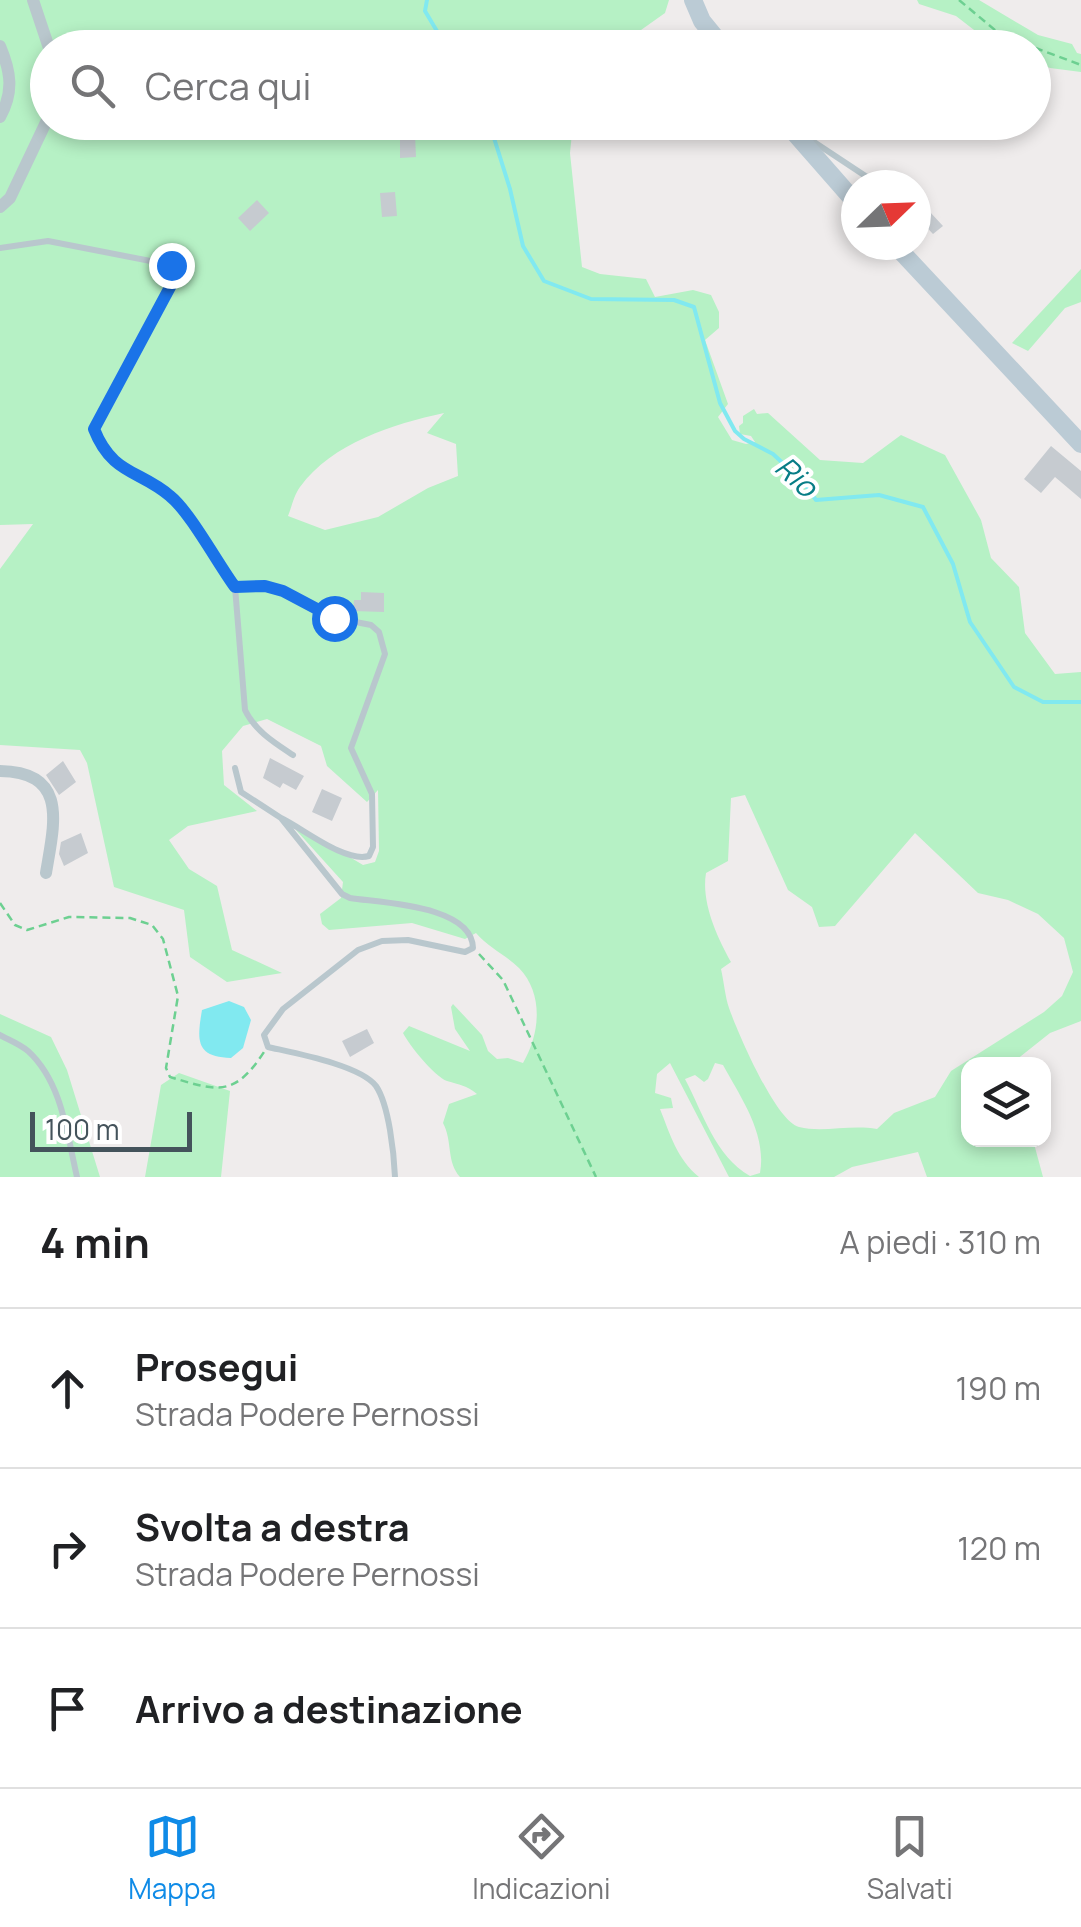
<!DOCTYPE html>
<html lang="it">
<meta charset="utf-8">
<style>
:root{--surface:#fff;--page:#f2f2f2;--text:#202124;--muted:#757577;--line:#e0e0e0;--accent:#0f8be7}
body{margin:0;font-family:Manrope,sans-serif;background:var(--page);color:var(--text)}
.controls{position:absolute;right:30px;bottom:30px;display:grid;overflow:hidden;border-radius:20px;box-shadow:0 5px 15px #0003}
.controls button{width:90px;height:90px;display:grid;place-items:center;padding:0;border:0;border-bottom:2px solid var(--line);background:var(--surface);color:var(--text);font:50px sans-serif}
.compass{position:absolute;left:841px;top:170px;width:90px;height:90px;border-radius:50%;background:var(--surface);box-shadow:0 5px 15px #0003;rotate:67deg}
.scale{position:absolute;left:30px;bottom:25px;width:162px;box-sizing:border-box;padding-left:10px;border:5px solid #44535b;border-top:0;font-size:28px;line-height:35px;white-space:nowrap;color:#44535b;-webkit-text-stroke:8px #fff;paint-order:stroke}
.stop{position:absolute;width:30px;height:30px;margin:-22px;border:8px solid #1a73e8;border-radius:50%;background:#fff}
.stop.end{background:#1a73e8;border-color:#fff;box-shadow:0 2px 10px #0008}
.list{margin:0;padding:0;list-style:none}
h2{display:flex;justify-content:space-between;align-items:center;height:130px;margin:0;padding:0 40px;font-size:42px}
h2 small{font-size:32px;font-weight:400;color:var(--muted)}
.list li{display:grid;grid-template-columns:65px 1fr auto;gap:30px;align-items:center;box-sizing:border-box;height:160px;padding:0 40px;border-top:2px solid var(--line)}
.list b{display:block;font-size:38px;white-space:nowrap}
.list p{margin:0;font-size:32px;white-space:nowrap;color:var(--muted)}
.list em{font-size:32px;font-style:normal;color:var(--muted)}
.icon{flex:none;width:55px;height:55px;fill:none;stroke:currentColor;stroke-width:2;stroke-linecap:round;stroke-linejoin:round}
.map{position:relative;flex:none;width:1081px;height:1177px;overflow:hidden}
.search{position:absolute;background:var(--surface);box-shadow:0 5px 15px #0003;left:30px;right:30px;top:30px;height:110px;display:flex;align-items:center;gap:25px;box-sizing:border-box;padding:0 35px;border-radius:55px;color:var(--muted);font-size:38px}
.sheet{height:610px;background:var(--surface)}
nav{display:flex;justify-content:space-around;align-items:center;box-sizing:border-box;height:140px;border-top:2px solid var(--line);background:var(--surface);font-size:28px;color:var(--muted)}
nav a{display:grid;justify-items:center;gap:5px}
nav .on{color:var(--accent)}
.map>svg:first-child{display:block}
</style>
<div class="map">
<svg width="1081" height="1177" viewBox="0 0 1081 1177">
<rect width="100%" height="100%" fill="#efecec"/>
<!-- green -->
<path fill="#b6f1c5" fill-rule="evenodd" d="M0,0H669L665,13L617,47L48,48V122L573,123L570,153L582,267L600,274L646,279L655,297L693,290L711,295L719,312V328L705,340L728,404L718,417L732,440L746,444L755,442L751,436L740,434L739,426L743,423V416L754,409L757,414L768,413L820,460L863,463L901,435L945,455L981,520L991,558L1019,587L1025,633L1055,674L1081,672V1021L1050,1033L1011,1064H968V1140H1033L1043,1177H927L918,1152L852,1167L834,1177H729L670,1063L657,1074L655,1093L671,1098L673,1108L660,1109C670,1134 677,1159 699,1177H460C446,1161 453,1142 443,1123L449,1104L477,1094C466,1085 460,1085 447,1081C435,1077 409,1045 403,1033L409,1026L470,1051L455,1029L451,1007L453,1004L482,1035L488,1051L497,1059L508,1058L523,1063C540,1034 544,994 519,968C506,955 489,948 476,933L465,939L412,923L329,930L322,924L320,914L341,898L343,882L296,830L298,826L363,865L375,862L379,851L378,790L367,802L327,766L321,746L267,719L243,726L222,751L224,785L257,811L188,826L169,840L189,869L217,886L232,950L282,973L227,982L190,957L184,910L114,887L87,763L80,750L0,745V569L33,524L0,525ZM444,413L427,433L456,444L458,476L428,488L378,517L325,530L288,516C292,506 294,495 300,487C332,443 393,424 444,413ZM745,795L788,890L812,907L819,927L835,926L915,833L978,893L1008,900L1038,914L1064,938L1073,972L1062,996L1044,1012L951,1071L935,1097L894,1113L877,1129C851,1124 823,1133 799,1127C776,1122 737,1031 729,1008C725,996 724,982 721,969L731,962C717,937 701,902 706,873L728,861L731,798ZM715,1063L723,1065C741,1098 767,1134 760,1173L750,1176C715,1156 703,1113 685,1079L695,1075L704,1082L708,1079Z
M917,0H979L1038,35L1072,44L1077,53L1081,54V72L1050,68L1034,62V48L996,47L956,16L919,4Z
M1081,269V302L1065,308L1028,351L1012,343Z
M0,1014L51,1037L67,1070L100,1177H0Z
M179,1073L230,1091L221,1177H145L161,1085Z"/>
<!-- water -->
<path fill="#81e9f0" d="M229,1001L244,1007L251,1020L243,1048L231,1058C195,1057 197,1040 202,1010Z"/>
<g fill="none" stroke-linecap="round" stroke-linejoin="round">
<!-- stream -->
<path stroke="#81e9f0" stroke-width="4" d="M427,0L425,11L447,48
M489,122L510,189L523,246L544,281L591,299L674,300L694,307L720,403L735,431L744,439L773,454L803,482L816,500L879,495L923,507L953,564L970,622L1014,687L1043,702H1081"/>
</g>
<!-- building -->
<path fill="#c6cbd0" d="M415,134L416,157L400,158V135Z
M395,192L397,216L382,217L380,193Z
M916,197L943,226L933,234L916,216Z
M257,200L269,213L250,231L238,218Z
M1051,446L1081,471V499L1055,477L1041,493L1024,479Z
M361,592L384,593V612L353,611L354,600H361Z
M270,758L304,776L296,790L283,783L280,788L263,778Z
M63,761L76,782L59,795L46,775Z
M322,789L342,798L332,821L312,812Z
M81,833L88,853L64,866L59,854L61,842Z
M367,1029L374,1043L350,1057L342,1041Z"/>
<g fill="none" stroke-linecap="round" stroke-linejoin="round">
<!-- path -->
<path stroke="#6dd091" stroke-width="2.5" stroke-dasharray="8 5" stroke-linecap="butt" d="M959,0L1001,35L1081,65
M0,903L15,925L27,930L69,917L130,918L152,925L163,939L178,996L166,1068L170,1077C217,1091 234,1098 264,1052
M479,954L503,980L596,1177"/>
<!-- lane -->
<path stroke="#b9c7cd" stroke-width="6" d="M811,140L873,181L882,180
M0,248L48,241L171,265L176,276L94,429C111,472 140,470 170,496C189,512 218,565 235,587L265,586L283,591L335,618L371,625L379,632L385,654L351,748L372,794L373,847L369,856C345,863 304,829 281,818
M235,587L245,710C255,731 275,743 293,755
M235,768L241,792L281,818L342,894L350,898C381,903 472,905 473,948L465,952L408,940L382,941L358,950L283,1009L264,1035L268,1047C294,1053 360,1065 376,1086C389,1105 394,1154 395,1177
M0,1035C9,1040 20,1044 28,1051C62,1082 67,1134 77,1177"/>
<!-- street -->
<path stroke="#b9c7cd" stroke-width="12" d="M33,0L49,48
M0,46C11,72 14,92 0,117
M0,207L10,198L48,118
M0,771C69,772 54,824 46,873"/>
<!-- secondary -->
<path stroke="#bbcbd5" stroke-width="18" d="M693,0L702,21L724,48
M785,122L856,203
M895,245L1081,444"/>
</g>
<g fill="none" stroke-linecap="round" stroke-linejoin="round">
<!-- route -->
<path stroke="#1a73e8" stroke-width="12" d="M171,265L176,276L94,429C112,475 140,470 170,496C190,512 218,564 235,587L265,586L283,591L334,618"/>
</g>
<g text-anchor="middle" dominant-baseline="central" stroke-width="8" stroke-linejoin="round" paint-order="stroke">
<!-- water labels -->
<g font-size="30" font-style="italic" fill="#077d86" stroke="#fff">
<text transform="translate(797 476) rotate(42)">Rio</text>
</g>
</g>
</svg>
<div class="controls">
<button><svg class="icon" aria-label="layers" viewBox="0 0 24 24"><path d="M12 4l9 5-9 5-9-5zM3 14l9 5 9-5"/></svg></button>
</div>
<svg class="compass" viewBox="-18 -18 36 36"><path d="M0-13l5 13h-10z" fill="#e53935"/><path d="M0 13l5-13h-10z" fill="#757577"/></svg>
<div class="scale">100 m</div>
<div class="stop" style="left:334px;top:618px"></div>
<div class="stop end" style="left:171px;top:265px"></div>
<div class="search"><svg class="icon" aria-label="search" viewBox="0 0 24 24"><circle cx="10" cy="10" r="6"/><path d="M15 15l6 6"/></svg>Cerca qui</div>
</div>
<section class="sheet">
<h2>4 min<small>A piedi · 310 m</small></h2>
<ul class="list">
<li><svg class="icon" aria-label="ahead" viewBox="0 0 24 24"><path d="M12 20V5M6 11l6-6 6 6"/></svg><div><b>Prosegui</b><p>Strada Podere Pernossi</p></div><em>190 m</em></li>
<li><svg class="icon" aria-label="right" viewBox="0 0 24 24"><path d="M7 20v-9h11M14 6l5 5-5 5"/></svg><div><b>Svolta a destra</b><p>Strada Podere Pernossi</p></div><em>120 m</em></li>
<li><svg class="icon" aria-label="arrive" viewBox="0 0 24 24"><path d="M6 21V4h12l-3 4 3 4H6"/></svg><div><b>Arrivo a destinazione</b></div></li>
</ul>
</section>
<nav>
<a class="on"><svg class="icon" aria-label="map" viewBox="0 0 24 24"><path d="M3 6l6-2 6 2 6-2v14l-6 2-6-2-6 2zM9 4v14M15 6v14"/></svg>Mappa</a>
<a><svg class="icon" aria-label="directions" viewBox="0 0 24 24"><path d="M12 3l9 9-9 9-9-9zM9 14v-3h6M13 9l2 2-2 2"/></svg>Indicazioni</a>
<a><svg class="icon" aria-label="saved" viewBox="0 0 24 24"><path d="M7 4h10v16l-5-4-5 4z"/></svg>Salvati</a>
</nav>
